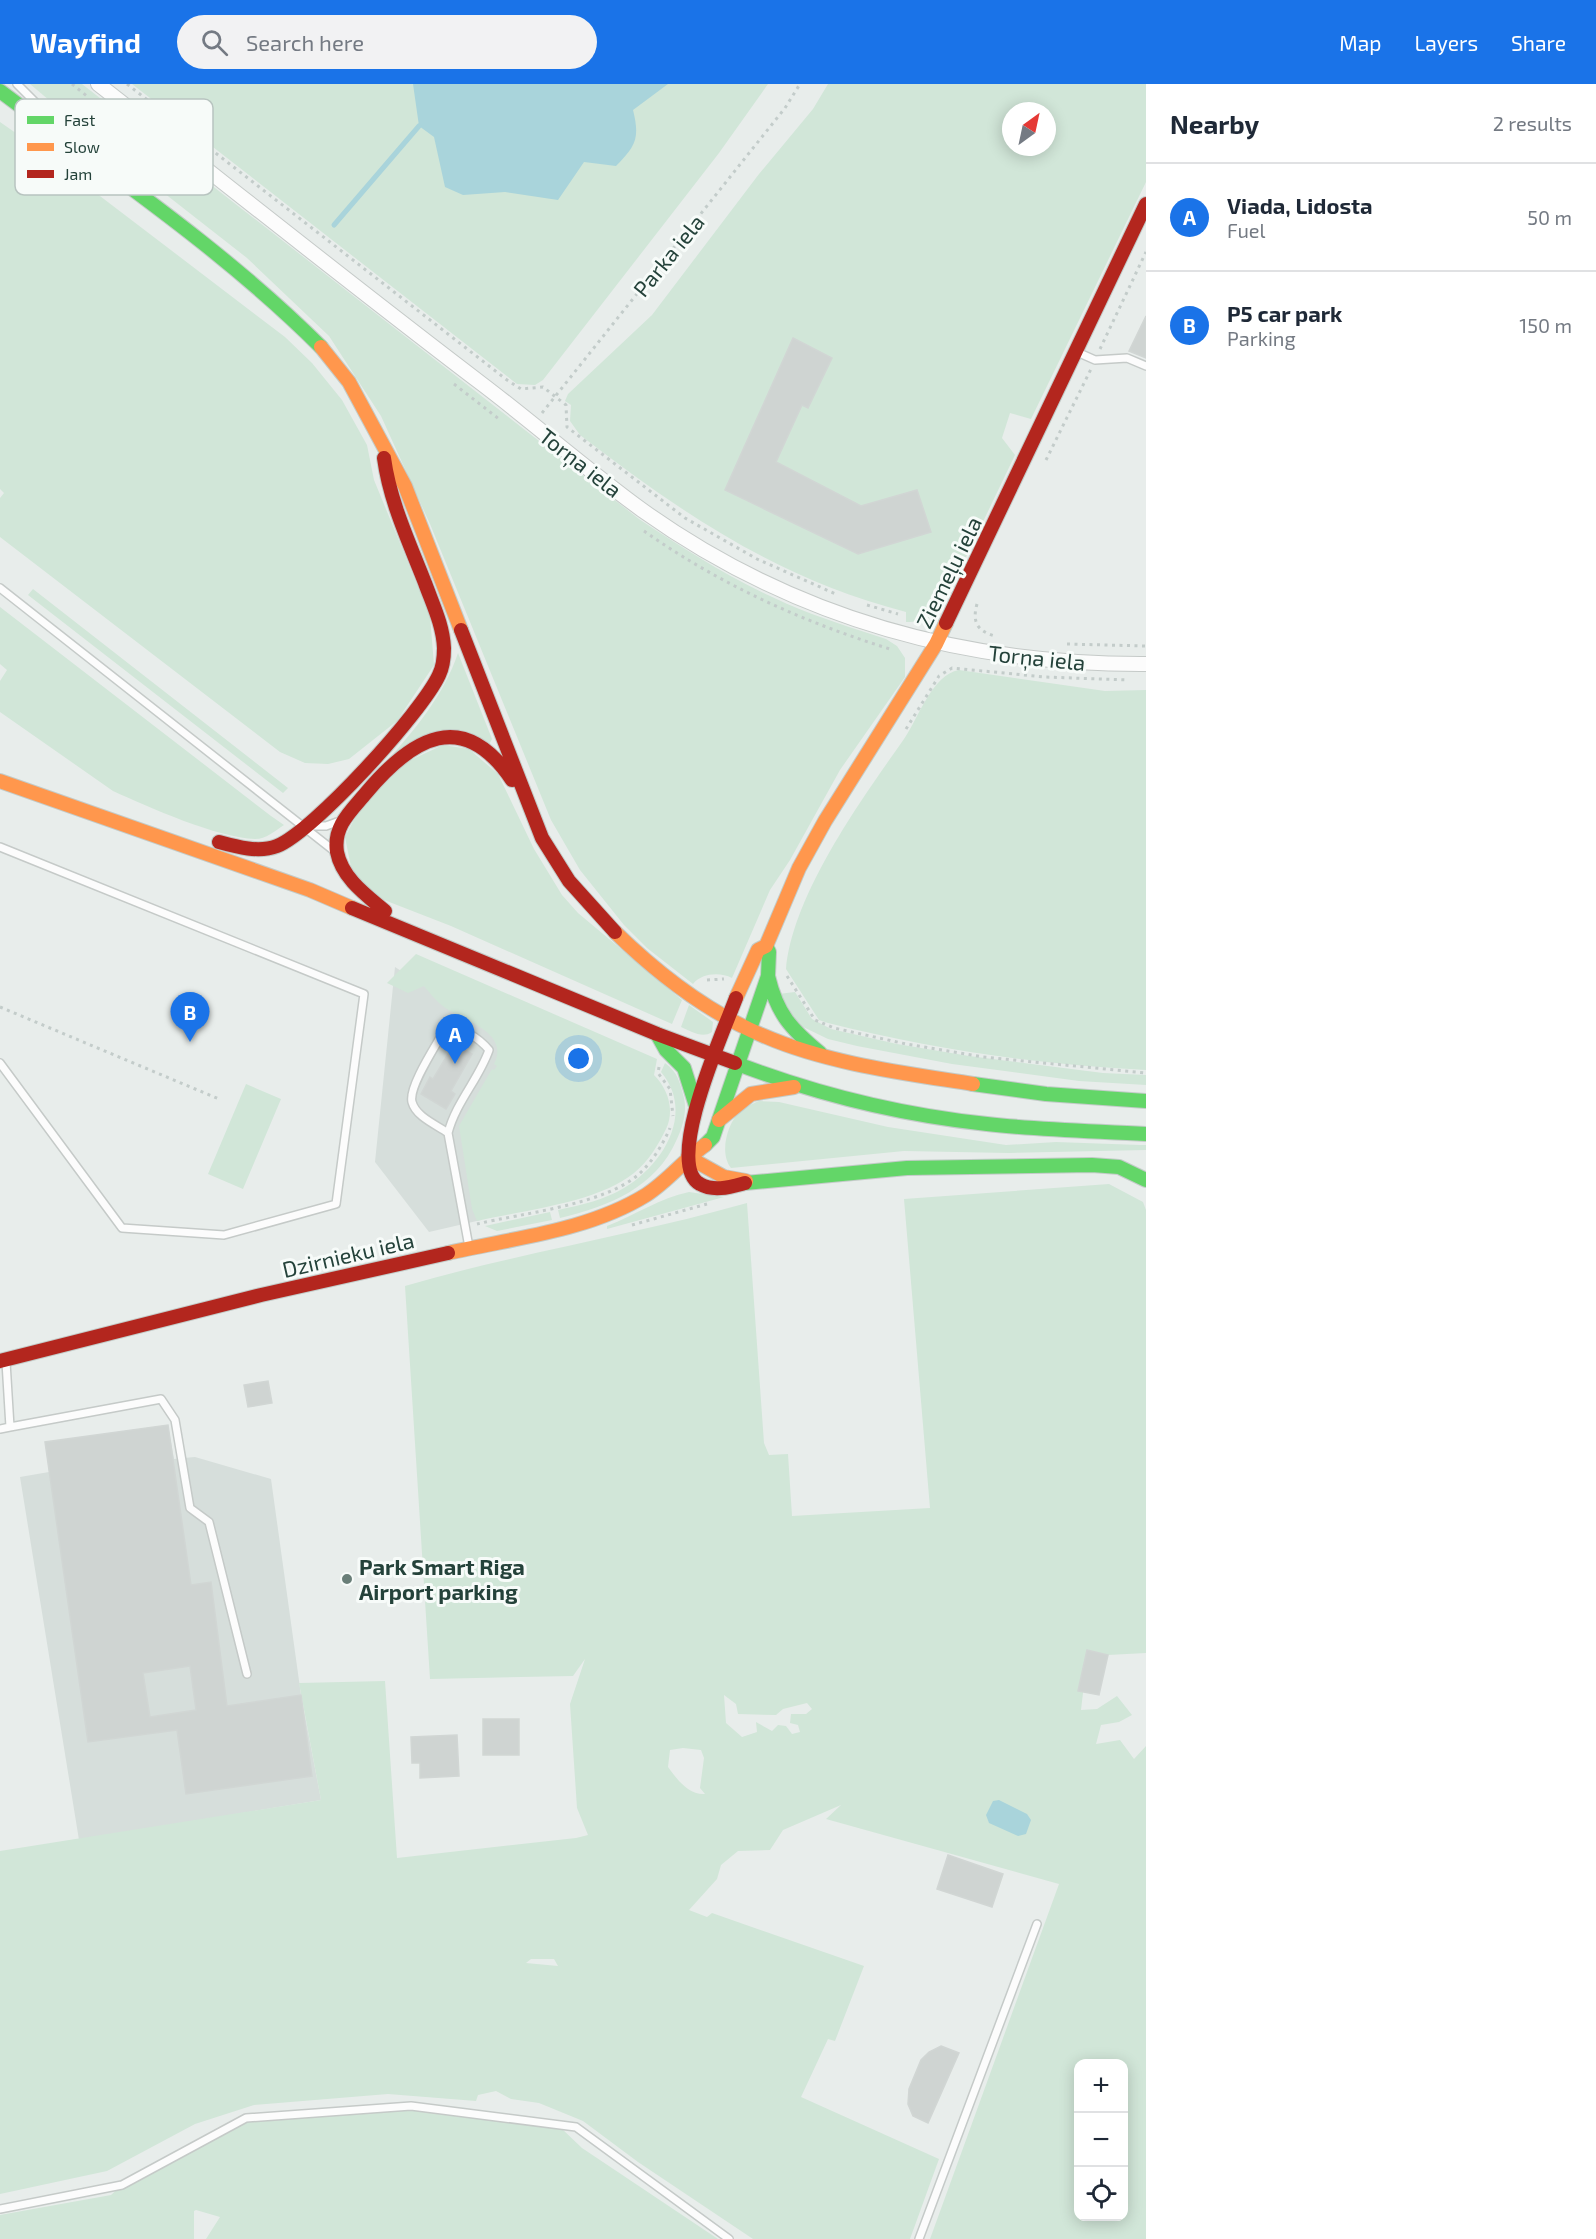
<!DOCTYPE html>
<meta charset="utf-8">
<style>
:root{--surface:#fff;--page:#f2f2f3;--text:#1f2937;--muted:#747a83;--line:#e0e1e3;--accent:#1a73e8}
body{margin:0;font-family:"Exo 2",sans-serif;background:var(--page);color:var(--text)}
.controls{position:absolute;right:18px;bottom:18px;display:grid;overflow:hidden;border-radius:12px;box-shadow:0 3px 15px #0003}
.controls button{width:54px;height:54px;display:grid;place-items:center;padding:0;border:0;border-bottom:2px solid var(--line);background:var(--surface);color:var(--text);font:30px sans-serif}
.compass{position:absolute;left:1002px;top:18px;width:54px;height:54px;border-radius:50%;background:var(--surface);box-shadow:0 3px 15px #0003;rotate:33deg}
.you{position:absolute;left:579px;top:975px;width:21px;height:21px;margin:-15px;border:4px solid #fff;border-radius:50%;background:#1a73e8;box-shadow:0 0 0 9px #1a73e833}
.badge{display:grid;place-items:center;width:39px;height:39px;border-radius:50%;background:var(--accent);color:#fff;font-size:20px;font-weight:700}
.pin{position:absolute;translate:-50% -50px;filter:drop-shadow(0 2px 3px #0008)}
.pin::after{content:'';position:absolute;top:32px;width:21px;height:18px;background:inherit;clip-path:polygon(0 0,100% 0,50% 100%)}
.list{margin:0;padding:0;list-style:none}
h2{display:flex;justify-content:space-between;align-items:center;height:78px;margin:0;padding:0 24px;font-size:26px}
h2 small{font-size:20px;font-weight:400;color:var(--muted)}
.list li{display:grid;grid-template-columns:39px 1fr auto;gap:18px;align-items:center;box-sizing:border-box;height:108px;padding:0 24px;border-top:2px solid var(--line)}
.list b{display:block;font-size:22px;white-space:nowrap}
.list p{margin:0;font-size:20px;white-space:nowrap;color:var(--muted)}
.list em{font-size:20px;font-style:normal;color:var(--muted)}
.icon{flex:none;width:33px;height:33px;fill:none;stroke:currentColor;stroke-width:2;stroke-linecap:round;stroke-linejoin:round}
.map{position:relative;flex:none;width:1146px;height:2155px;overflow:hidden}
header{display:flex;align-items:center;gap:36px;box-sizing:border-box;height:84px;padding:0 30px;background:var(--accent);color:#fff}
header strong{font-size:28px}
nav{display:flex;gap:33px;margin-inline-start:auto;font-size:21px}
.search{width:420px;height:54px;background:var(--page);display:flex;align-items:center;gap:15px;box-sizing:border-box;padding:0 21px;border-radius:33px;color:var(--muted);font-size:22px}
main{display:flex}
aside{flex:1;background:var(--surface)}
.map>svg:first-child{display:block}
</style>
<header>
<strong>Wayfind</strong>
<div class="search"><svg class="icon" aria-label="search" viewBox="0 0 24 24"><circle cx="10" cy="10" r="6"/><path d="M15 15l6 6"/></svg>Search here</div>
<nav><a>Map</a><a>Layers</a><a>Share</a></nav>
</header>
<main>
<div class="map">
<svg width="1146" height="2155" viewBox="0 0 1146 2155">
<rect width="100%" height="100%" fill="#e8edeb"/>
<!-- built -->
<path fill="#d6dedb" d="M395,883L516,961L481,1136L429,1148L375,1078Z
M168,1341L174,1375L195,1373L271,1395L301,1611L321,1716L79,1756L20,1393L49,1388L45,1358Z"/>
<!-- green -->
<path fill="#d1e6d8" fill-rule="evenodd" d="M30,0H82L639,435C693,471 750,507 812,530C836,539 862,547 886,555L897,562L905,574V593L840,686L790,776L770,806L732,894C720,888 702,889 693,900L647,864L624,841L580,786L551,736L430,440L381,332L329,252L247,174L95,55Z
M132,0H768L719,69L543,296L535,301L517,300Z
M828,0H1146V98L1031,335L1010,329L1002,354L1015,371L944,519C934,535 924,538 906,538V528C778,495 683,430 580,351L570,337L571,321L565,317L568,310L652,231L759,90L813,25ZM1011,27H1047V63H1011Z
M0,38L33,61L285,253L312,279L342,316L367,361L374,396L430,532L434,581L397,637L349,675L328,680L305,679L280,668L0,453V414L4,409L0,405Z
M33,505L288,704L283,709L28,511Z
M0,523L271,732L284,741C275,747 266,755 255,755C218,754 148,723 113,707L0,628V597L7,586L0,580Z
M458,569L492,655L490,659L452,645L350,718C390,672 438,628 458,569Z
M959,586L1105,607L1146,606V986C1039,981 932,965 828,939L819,936L786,885C793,810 861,716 904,655C919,633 932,591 959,586Z
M443,661L469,665L498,690L534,765L562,811L578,829L682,916L672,940L451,842L379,814L352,788L345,753L357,730L402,680Z
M416,870L657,975L654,991C668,1005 675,1026 666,1045C658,1061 649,1077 634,1089C597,1119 524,1126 477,1137L472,1125L459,1042L492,985L494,986L497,982L494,980C510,948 464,937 444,923C436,917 430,909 424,902L408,909L387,899Z
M795,908L812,935L831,945L897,960L969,972L1103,989L1146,991V1001L1079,997L952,980L857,962L828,955L799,941L778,910Z
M689,921L713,938L712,948C702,955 691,947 681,943Z
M665,979C678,988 680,999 684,1014C687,1027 683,1042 677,1055C656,1104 609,1122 560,1134L558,1126C581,1121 604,1116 624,1104C664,1080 695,1028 661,988Z
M246,1000L281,1015L243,1105L208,1090Z
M759,1017L779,1018L888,1043L1006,1061L1056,1058L1140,1061H1146V1066L1009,1069L904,1067L731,1084C719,1069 727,1039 741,1026C746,1022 753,1020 759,1017Z
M1109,1100L1143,1118L1146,1126V1569L1108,1571L1088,1566L1081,1626L1097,1625L1117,1612L1132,1631L1119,1638L1101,1641L1096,1660L1120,1656L1134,1675L1146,1662V2155H930L1059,1800L826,1735L841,1721L783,1746L770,1766L738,1767L721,1781L717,1795L689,1826L707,1833L712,1829L864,1882L835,1957L828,1955L801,2013L939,2075L910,2155H753L638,2078L583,2037L539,2019L511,2015L496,2007L478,2011L476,2017L388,2010L254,2021L195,2040L107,2087L0,2110V1767L321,1716L299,1599L385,1597L397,1774L576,1754L588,1751L577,1724L570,1620L585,1575L573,1592L430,1595L405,1202C518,1169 634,1151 747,1119L764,1359L769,1371L788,1370L792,1432L930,1424L904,1115ZM724,1611L736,1620L738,1630L776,1631L783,1625L807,1619L812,1625L806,1630H791L790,1639L798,1641L800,1648L792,1650L786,1642L778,1641L772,1647L756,1638L757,1648L742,1653L726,1639ZM683,1664L701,1666L704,1674L700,1704L705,1710C688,1711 677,1695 668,1683L670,1666ZM531,1875H554L558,1882L526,1879ZM1078,1980H1124V2132H1078Z
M689,1108L724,1113L607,1145V1142C635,1131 660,1114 689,1108Z
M550,1128L552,1136L497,1147L485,1142Z
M411,2022L561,2044L582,2064L718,2155H206L220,2133L196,2126L194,2127V2155H0V2131L111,2111L122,2101L246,2034Z"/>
<!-- water -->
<path fill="#a9d4db" d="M413,0H668L633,26C640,54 636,62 616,82L584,78L558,116L505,108L463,111L445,103L434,53L419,42Z
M999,1716L1027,1730L1031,1736L1026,1750L1018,1752L989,1739L986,1731L993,1717Z"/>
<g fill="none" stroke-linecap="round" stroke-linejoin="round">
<!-- stream -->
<path stroke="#a9d4db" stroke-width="5" d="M334,141L419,42"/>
</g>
<!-- building -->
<path fill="#cfd4d2" stroke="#d1d6d4" stroke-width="1.5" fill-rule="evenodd" d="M1146,232V274L1129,267Z
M793,254L832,274L808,324L802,321L776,378L861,422L917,406L931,448L858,470L725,406Z
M454,960L472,970L451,1007L455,1010L446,1025L421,1010L430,993L433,995Z
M268,1297L272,1319L248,1323L244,1301Z
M168,1341L191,1501L211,1498L227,1622L301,1611L312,1692L186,1710L177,1646L88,1658L45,1358ZM190,1582L196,1626L150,1633L143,1589Z
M1087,1566L1108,1571L1099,1611L1078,1607Z
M483,1635H519V1671H483Z
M457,1651L459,1692L420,1694V1679H412L411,1653Z
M948,1771L1003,1790L992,1823L937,1805Z
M941,1962L959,1969L928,2039L913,2032L908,2020L909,2005L921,1976L929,1968Z"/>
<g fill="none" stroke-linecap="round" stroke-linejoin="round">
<!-- lane casing -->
<g stroke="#c5cac8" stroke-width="10">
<path id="lane" d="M17,0L41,24
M1077,268L1095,276L1127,274L1146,282
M0,504L333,766
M313,742H326L337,738
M0,763L364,910L336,1120L224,1151L122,1144L0,979
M448,1049C437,1041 416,1033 412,1018C408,1003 437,960 445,945C462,943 478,953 489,966C479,995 456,1018 448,1049L469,1163
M6,1278L10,1343L161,1315L175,1336L190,1424L209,1438L247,1590
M0,1345L10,1343
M0,2125L122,2101L246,2034L411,2022L576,2043L729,2155
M919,2155L1037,1840"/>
</g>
<!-- street casing -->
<g stroke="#c5cac8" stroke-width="16">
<path id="street" d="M98,0C226,100 353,202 482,300C536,341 587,386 642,426C792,533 962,581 1146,580"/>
</g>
<!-- fast casing -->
<g stroke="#c3cbc8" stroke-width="16">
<path id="fast" d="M0,7C109,89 224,166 321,263
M768,892C777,930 791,945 820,969
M657,950L666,966L684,984L696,1022
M735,979C816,1010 901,1031 987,1040C1040,1046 1093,1047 1146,1050
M973,1000L1046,1010L1146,1017
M705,1061L713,1053L768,892L769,868L766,862
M745,1099L907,1084L1092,1081L1119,1083L1146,1096"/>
</g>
<!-- slow casing -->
<g stroke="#c3cbc8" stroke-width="16">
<path id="slow" d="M321,263L349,298L405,402L461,546
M0,697L310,806L352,824
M615,848C658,890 709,929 764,952C829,980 904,989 973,1000
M736,914L758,866L766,862L799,784L825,737L936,560L946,539
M719,1036L751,1010L794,1003
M688,1073L724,1093L746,1097
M448,1169C513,1154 588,1147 646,1111C668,1097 684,1076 705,1061"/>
</g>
<!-- jam casing -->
<g stroke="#c3cbc8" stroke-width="16">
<path id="jam" d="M946,539L1146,120
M461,546L542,754L569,797L615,848
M219,758C237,763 259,769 277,762C314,747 422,628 439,591C443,583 444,573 444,564C443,541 433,521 425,499C409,458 390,418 384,374
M352,824L657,950L735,979
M385,827C366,811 342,794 337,768C333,742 351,727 366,709C412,654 463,623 512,696
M736,914C725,944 663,1080 700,1100C714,1108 730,1103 745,1099
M0,1277L261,1211L448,1169"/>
</g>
<!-- path -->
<path stroke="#c3ccca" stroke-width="3" stroke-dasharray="3 4.5" stroke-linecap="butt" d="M72,0L88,13
M127,0L507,296L521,305L543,303L566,321L567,343L685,434L757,475L838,511
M1100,265L1146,168
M454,300L499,335
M542,329L785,24L800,0
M1046,376L1091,285
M644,447C719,500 803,538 890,565
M977,520C972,538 977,547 995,552
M867,521L898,530
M1067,560L1146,562
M906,645L939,592L952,584L1045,593L1128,596
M787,892L815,936L834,944L906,960L983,973L1146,989
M707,896L724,895
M0,923L219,1015
M659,983L658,989L670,1005L673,1032
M477,1140C523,1129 604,1121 639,1090C653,1077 663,1060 670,1044
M632,1141L707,1120"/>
<!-- lane -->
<use href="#lane" stroke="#fcfcfc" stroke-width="7"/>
<!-- street -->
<use href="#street" stroke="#fcfcfc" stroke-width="14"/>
<!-- fast -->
<use href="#fast" stroke="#63d668" stroke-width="14"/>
<!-- slow -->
<use href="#slow" stroke="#ff974d" stroke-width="14"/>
<!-- jam -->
<use href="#jam" stroke="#b3261e" stroke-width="14"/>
</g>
<!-- markers -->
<circle fill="#697e78" stroke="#f7fbf9" stroke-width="2" cx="347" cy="1495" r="6"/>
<g text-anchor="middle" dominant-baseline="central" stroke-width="6" stroke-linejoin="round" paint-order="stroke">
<!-- street labels -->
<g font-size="22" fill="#24423a" stroke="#f7fbf9">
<text transform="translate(668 171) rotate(-51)">Parka iela</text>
<text transform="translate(581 378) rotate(38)">Torņa iela</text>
<text transform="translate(948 488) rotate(-64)">Ziemeļu iela</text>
<text transform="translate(1037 573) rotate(6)">Torņa iela</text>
<text transform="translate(348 1170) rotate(-13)">Dzirnieku iela</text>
</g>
<!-- poi labels -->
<g font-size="22" font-weight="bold" fill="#24423a" stroke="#f7fbf9" text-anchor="start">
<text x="359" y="1482">Park Smart Riga<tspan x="359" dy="25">Airport parking</tspan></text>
</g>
</g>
<!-- legend -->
<rect x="15" y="15" width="198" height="96" rx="9" fill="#f7fbf9" stroke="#b8c4c0" stroke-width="1.5"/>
<rect x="27" y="32" width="27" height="8" fill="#63d668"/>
<rect x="27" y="59" width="27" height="8" fill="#ff974d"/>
<rect x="27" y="86" width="27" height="8" fill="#b3261e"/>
<g font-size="16" fill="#24423a">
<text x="64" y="42">Fast</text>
<text x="64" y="69">Slow</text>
<text x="64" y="96">Jam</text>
</g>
</svg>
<div class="controls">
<button>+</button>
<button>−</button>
<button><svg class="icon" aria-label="locate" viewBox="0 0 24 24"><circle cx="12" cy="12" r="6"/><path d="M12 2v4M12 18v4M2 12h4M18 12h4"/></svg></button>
</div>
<svg class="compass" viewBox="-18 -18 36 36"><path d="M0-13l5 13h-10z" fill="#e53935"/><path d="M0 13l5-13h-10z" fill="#747a83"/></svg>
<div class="you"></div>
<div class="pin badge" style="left:455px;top:980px">A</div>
<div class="pin badge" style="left:190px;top:958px">B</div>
</div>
<aside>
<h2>Nearby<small>2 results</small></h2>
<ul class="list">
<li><span class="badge">A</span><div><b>Viada, Lidosta</b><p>Fuel</p></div><em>50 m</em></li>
<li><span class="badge">B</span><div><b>P5 car park</b><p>Parking</p></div><em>150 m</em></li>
</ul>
</aside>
</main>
